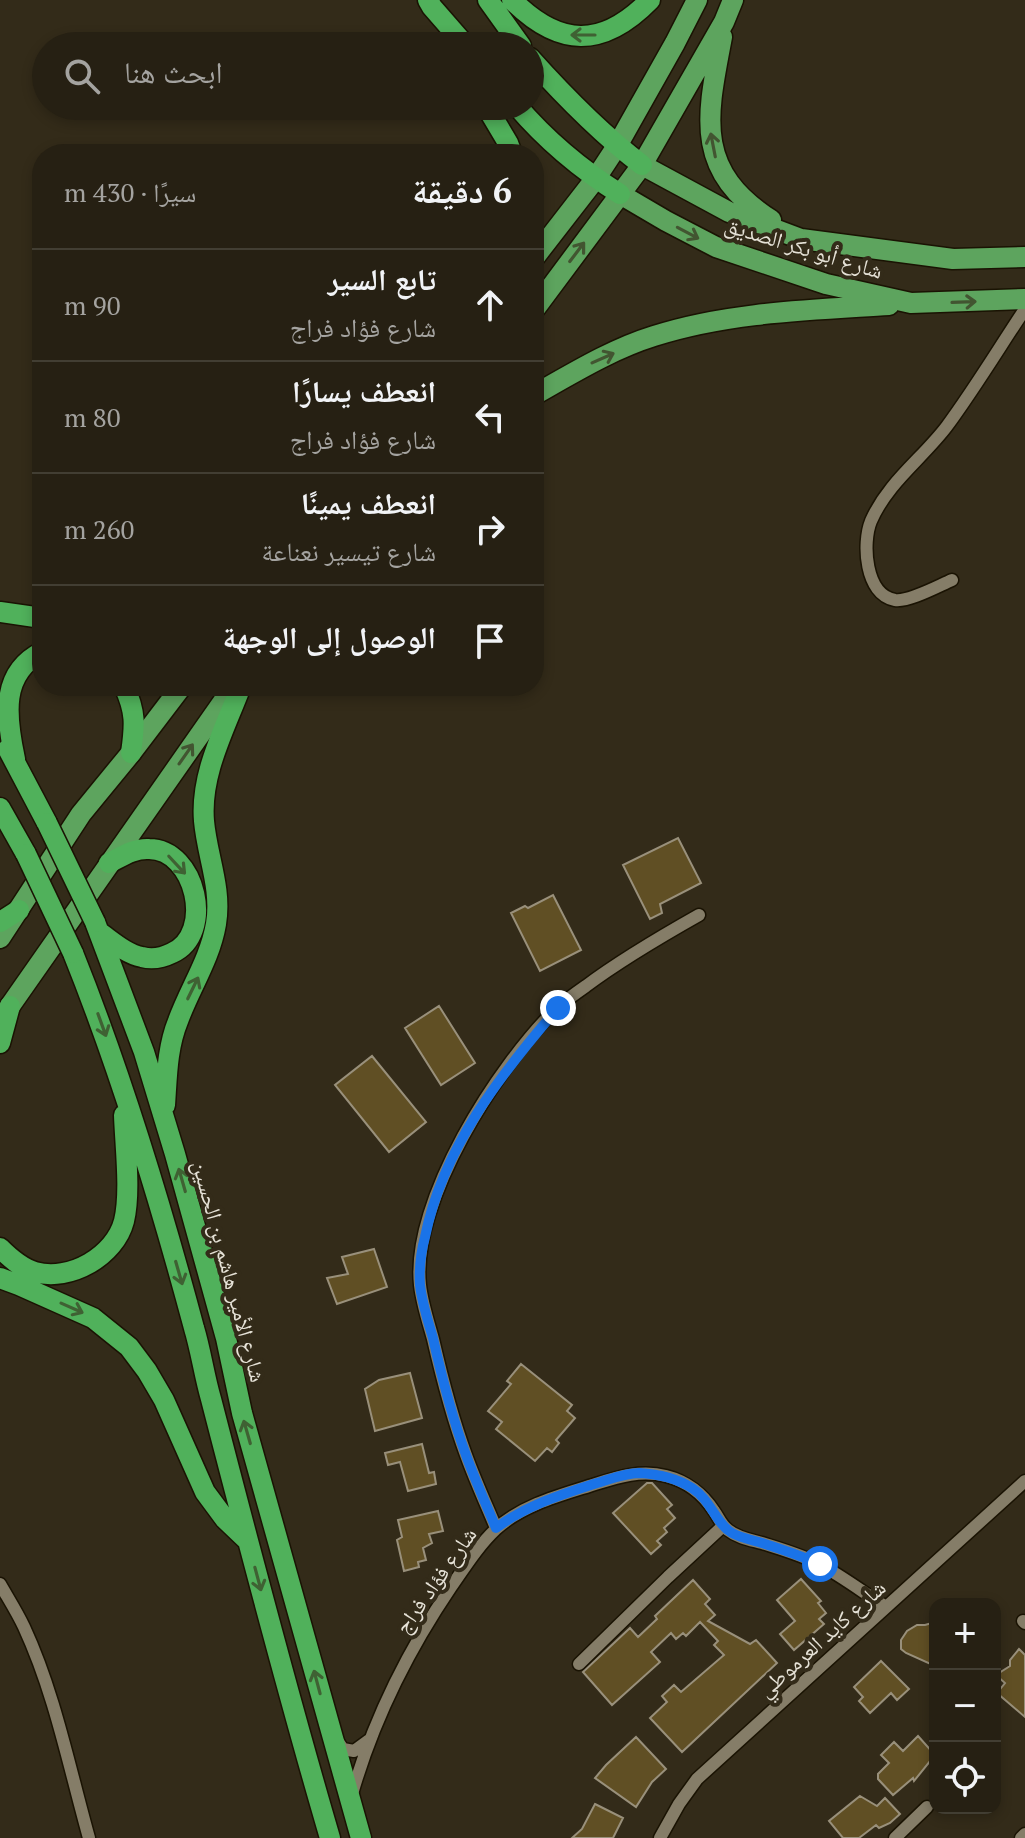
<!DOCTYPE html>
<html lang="ar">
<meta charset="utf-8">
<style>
:root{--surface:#262013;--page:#322d21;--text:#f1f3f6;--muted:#a4a3a0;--line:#423e33}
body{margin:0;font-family:"PT Serif","Noto Naskh Arabic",serif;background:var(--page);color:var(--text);direction:rtl}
.controls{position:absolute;right:24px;bottom:24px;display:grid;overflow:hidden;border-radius:16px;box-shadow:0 4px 12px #0003}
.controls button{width:72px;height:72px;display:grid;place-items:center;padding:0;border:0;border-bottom:2px solid var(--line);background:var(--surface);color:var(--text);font:40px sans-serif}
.stop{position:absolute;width:24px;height:24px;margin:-18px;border:6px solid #1a73e8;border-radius:50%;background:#fff}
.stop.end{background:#1a73e8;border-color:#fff;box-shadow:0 2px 8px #0008}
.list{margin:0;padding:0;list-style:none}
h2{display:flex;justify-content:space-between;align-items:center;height:104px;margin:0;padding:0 32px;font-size:34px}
h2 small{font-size:26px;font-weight:400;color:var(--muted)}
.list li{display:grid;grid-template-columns:52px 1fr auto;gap:24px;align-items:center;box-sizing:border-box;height:112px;padding:0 32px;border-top:2px solid var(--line)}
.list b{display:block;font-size:30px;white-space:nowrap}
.list p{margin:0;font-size:26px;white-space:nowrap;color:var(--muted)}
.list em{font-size:26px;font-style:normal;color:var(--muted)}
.icon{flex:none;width:44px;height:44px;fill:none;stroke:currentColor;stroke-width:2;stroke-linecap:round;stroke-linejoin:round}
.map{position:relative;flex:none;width:1025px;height:1838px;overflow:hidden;direction:ltr}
.search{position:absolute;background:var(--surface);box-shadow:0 4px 12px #0003;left:32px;top:32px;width:512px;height:88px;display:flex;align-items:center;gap:20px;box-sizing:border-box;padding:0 28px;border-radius:44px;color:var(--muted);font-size:30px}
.panel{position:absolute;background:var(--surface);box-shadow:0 4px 12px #0003;left:32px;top:144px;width:512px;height:552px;border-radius:32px;direction:rtl}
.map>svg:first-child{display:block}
</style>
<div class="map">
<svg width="1025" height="1838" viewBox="0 0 1025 1838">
<rect width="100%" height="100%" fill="#332b19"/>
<!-- building -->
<path fill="#604f24" stroke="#99907b" stroke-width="2" d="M678,838L701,883L660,904L662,913L650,919L623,865Z
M553,895L581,950L540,971L511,913L525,906L528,908Z
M439,1006L475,1063L441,1085L405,1028Z
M372,1056L426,1122L389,1152L335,1085Z
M374,1249L387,1287L337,1304L327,1278L348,1274L342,1257Z
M521,1364L572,1405L567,1411L575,1418L556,1440L559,1443L552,1452L547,1448L535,1461L496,1429L502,1422L488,1411L511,1384L507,1381Z
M410,1373L422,1418L375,1431L365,1389L379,1380Z
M422,1444L429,1473L434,1472L436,1484L408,1491L400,1462L388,1465L385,1453Z
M647,1483H652L672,1505L667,1509L675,1518L664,1528L667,1532L657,1541L661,1545L651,1554L613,1513Z
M438,1511L443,1531L429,1534L432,1543L423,1548L426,1560L418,1562L419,1567L404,1571L397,1540L402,1537L398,1520Z
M801,1579L821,1601L818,1603L826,1613L819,1619L824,1624L794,1650L780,1634L795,1621L777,1600Z
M693,1580L710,1599L705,1604L715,1615L708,1621L750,1644L756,1640L777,1663L682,1752L650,1718L667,1702L662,1696L674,1685L681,1692L724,1655L714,1645L718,1641L700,1622L686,1636L683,1633L676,1639L671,1633L651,1652L660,1662L612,1705L583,1672L630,1628L638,1637L657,1619L655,1616Z
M935,1622V1666L906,1653L901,1649V1640L907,1631L917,1625H925Z
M1019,1649L1025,1655V1717L997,1693L1005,1683L996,1675L1010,1666V1660Z
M881,1661L909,1689L897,1700L891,1693L870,1713L859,1701L863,1697L854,1687Z
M918,1736L935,1755L914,1781L913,1778L893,1795L878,1779V1774L889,1763L881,1755L894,1742L903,1751Z
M636,1737L666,1769L652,1782L636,1807L595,1778L606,1765Z
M860,1796L877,1806L885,1798L900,1814L890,1823L879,1828L876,1825L859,1838H843L829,1821Z
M595,1804L623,1818L613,1838H572L582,1829Z"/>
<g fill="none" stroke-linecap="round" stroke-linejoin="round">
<!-- minor casing -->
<g stroke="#1a1303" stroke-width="15">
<path id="minor" d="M952,580C938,586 909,602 895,600C865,595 862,543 871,521C888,482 923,458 947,426C975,388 999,348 1025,309
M496,1528C486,1504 475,1480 466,1455C452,1417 442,1378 433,1339C428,1321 422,1303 420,1285C411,1201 498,1065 557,1008C566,1000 576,993 586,986C622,959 660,937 699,915
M0,1584C8,1598 17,1612 24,1627C55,1694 69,1767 89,1838
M1023,1621L1025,1623
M579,1664L668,1577L723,1526
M336,1739L343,1749L354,1751L369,1740
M352,1794C374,1718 407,1652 451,1587C465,1567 478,1546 496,1529C521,1506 557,1496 589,1486C615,1478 639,1469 666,1476C686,1481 703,1494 714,1511C719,1518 721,1525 728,1530C738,1538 751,1540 762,1543C781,1549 802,1555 819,1564C842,1576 864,1593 886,1607
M660,1838L679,1804L697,1779L1025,1481
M895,1838L927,1807
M1021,1838L1025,1834"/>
</g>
<!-- primary casing -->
<g stroke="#1a1303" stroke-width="23">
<path id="primary" d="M722,37C707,116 693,170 771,220
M642,165L729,212L801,239L953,259L1025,257
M620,194L666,221L716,247L826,284L911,303L1025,299
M534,258L596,178L617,146L675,43L697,0
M534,310L642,165L724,22L733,0
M534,395C573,373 612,349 654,336C729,312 811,310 889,305
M0,938L81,814L131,753L182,686
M2,1021L10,1006L234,686"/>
</g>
<!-- trunk casing -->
<g stroke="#1a1303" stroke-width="23">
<path id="trunk" d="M428,0L432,7L466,46
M488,0L521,46
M512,0C559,47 602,49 650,0
M530,58C565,97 600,133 642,165
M486,106L508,143L512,154
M517,106C546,140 582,170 620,194
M0,612L42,618
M124,686C136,712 135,725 131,753
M8,749L47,823
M15,759C6,717 0,673 42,652
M0,808L26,854
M0,922L19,910
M95,922L144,1052L175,1154L226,1338L242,1413L361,1838
M99,932C112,941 126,954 142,957C153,960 162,958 172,953C215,934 196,849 149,849C134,848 121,857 109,863
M73,953C122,1075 160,1201 194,1328C201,1351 204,1375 211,1399C249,1546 287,1692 330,1838
M0,1043L10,1006
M165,1105C167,1077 167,1048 178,1021C190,988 210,959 216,924C222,888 207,856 204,821C200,774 225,729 241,686
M0,1248C10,1258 21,1268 35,1272C70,1282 115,1256 124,1221C131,1192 125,1146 124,1115
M0,1278L19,1285L93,1318L129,1347L147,1371L164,1400L205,1492L225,1519L247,1540"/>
</g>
<!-- minor -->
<use href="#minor" stroke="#857d68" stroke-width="12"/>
<!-- primary -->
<use href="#primary" stroke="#5da45e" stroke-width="20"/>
<!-- trunk -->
<use href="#trunk" stroke="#50b15b" stroke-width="20"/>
<!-- trunk-bridge casing -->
<g stroke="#1a1303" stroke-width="23" stroke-linecap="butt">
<path id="trunk-bridge" d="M47,823L95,922
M26,854L73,953"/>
</g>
<!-- trunk-bridge -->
<use href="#trunk-bridge" stroke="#50b15b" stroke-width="20"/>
</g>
<!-- one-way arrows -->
<defs><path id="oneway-shaft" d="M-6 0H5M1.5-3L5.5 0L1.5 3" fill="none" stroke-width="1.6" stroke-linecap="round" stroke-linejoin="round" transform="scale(2)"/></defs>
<g stroke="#3f6133">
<use href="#oneway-shaft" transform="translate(583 35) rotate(-180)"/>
<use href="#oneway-shaft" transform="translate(177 865) rotate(47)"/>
<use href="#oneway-shaft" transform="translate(193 988) rotate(-64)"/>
<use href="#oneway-shaft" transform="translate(102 1025) rotate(70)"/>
<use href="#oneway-shaft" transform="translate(182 1180) rotate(-106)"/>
<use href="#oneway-shaft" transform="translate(179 1273) rotate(74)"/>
<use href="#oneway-shaft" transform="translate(72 1308) rotate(24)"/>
<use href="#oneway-shaft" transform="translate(247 1432) rotate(-106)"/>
<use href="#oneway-shaft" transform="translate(258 1579) rotate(75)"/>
<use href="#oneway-shaft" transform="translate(317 1682) rotate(-105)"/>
</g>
<g stroke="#425531">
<use href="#oneway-shaft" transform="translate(713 145) rotate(-101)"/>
<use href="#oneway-shaft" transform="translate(688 233) rotate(28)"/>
<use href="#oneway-shaft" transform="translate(577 252) rotate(-53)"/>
<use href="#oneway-shaft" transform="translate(964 302) rotate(-2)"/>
<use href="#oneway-shaft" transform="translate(603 358) rotate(-24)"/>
<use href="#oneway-shaft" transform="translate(186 754) rotate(-55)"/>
</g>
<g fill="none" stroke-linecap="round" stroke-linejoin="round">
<!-- route -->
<path stroke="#1a73e8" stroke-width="10" d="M558,1008C500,1075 443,1148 425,1237C421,1252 419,1269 420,1285C422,1303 428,1321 433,1338C442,1378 452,1417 466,1455C475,1480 486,1504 496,1528C527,1505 561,1495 597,1483C611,1479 625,1473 639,1473C658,1474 676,1478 692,1488C711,1500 716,1524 732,1533C741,1538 752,1540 762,1543C781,1549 801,1556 820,1564"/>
</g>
<g text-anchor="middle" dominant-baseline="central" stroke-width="8" stroke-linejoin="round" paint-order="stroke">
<!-- street labels -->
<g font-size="22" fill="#e6e2d7" stroke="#332b19">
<text transform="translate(804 247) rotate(17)">شارع أبو بكر الصديق</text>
<text transform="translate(230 1271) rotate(75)">شارع الأمير هاشم بن الحسين</text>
<text transform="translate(435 1580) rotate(-55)">شارع فؤاد فراج</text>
<text transform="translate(821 1638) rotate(-42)">شارع كايد العرموطي</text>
</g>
</g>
</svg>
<div class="controls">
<button>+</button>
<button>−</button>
<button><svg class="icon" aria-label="locate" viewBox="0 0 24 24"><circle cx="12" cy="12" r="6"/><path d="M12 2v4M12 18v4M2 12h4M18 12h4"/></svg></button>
</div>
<div class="stop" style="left:820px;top:1564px"></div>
<div class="stop end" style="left:558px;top:1008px"></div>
<div class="search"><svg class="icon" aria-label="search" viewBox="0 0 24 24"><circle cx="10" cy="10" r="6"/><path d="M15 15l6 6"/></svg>ابحث هنا</div>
<section class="panel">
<h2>6 دقيقة<small>سيرًا · 430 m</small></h2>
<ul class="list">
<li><svg class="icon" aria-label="ahead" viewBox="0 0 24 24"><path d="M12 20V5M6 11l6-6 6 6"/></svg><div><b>تابع السير</b><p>شارع فؤاد فراج</p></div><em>90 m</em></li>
<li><svg class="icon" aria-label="left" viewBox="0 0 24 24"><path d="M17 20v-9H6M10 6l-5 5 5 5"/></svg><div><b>انعطف يسارًا</b><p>شارع فؤاد فراج</p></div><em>80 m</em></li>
<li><svg class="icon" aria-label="right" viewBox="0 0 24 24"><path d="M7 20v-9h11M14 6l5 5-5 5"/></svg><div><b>انعطف يمينًا</b><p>شارع تيسير نعناعة</p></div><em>260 m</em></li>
<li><svg class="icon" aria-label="arrive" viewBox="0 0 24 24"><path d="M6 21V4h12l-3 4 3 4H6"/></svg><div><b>الوصول إلى الوجهة</b></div></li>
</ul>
</section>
</div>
